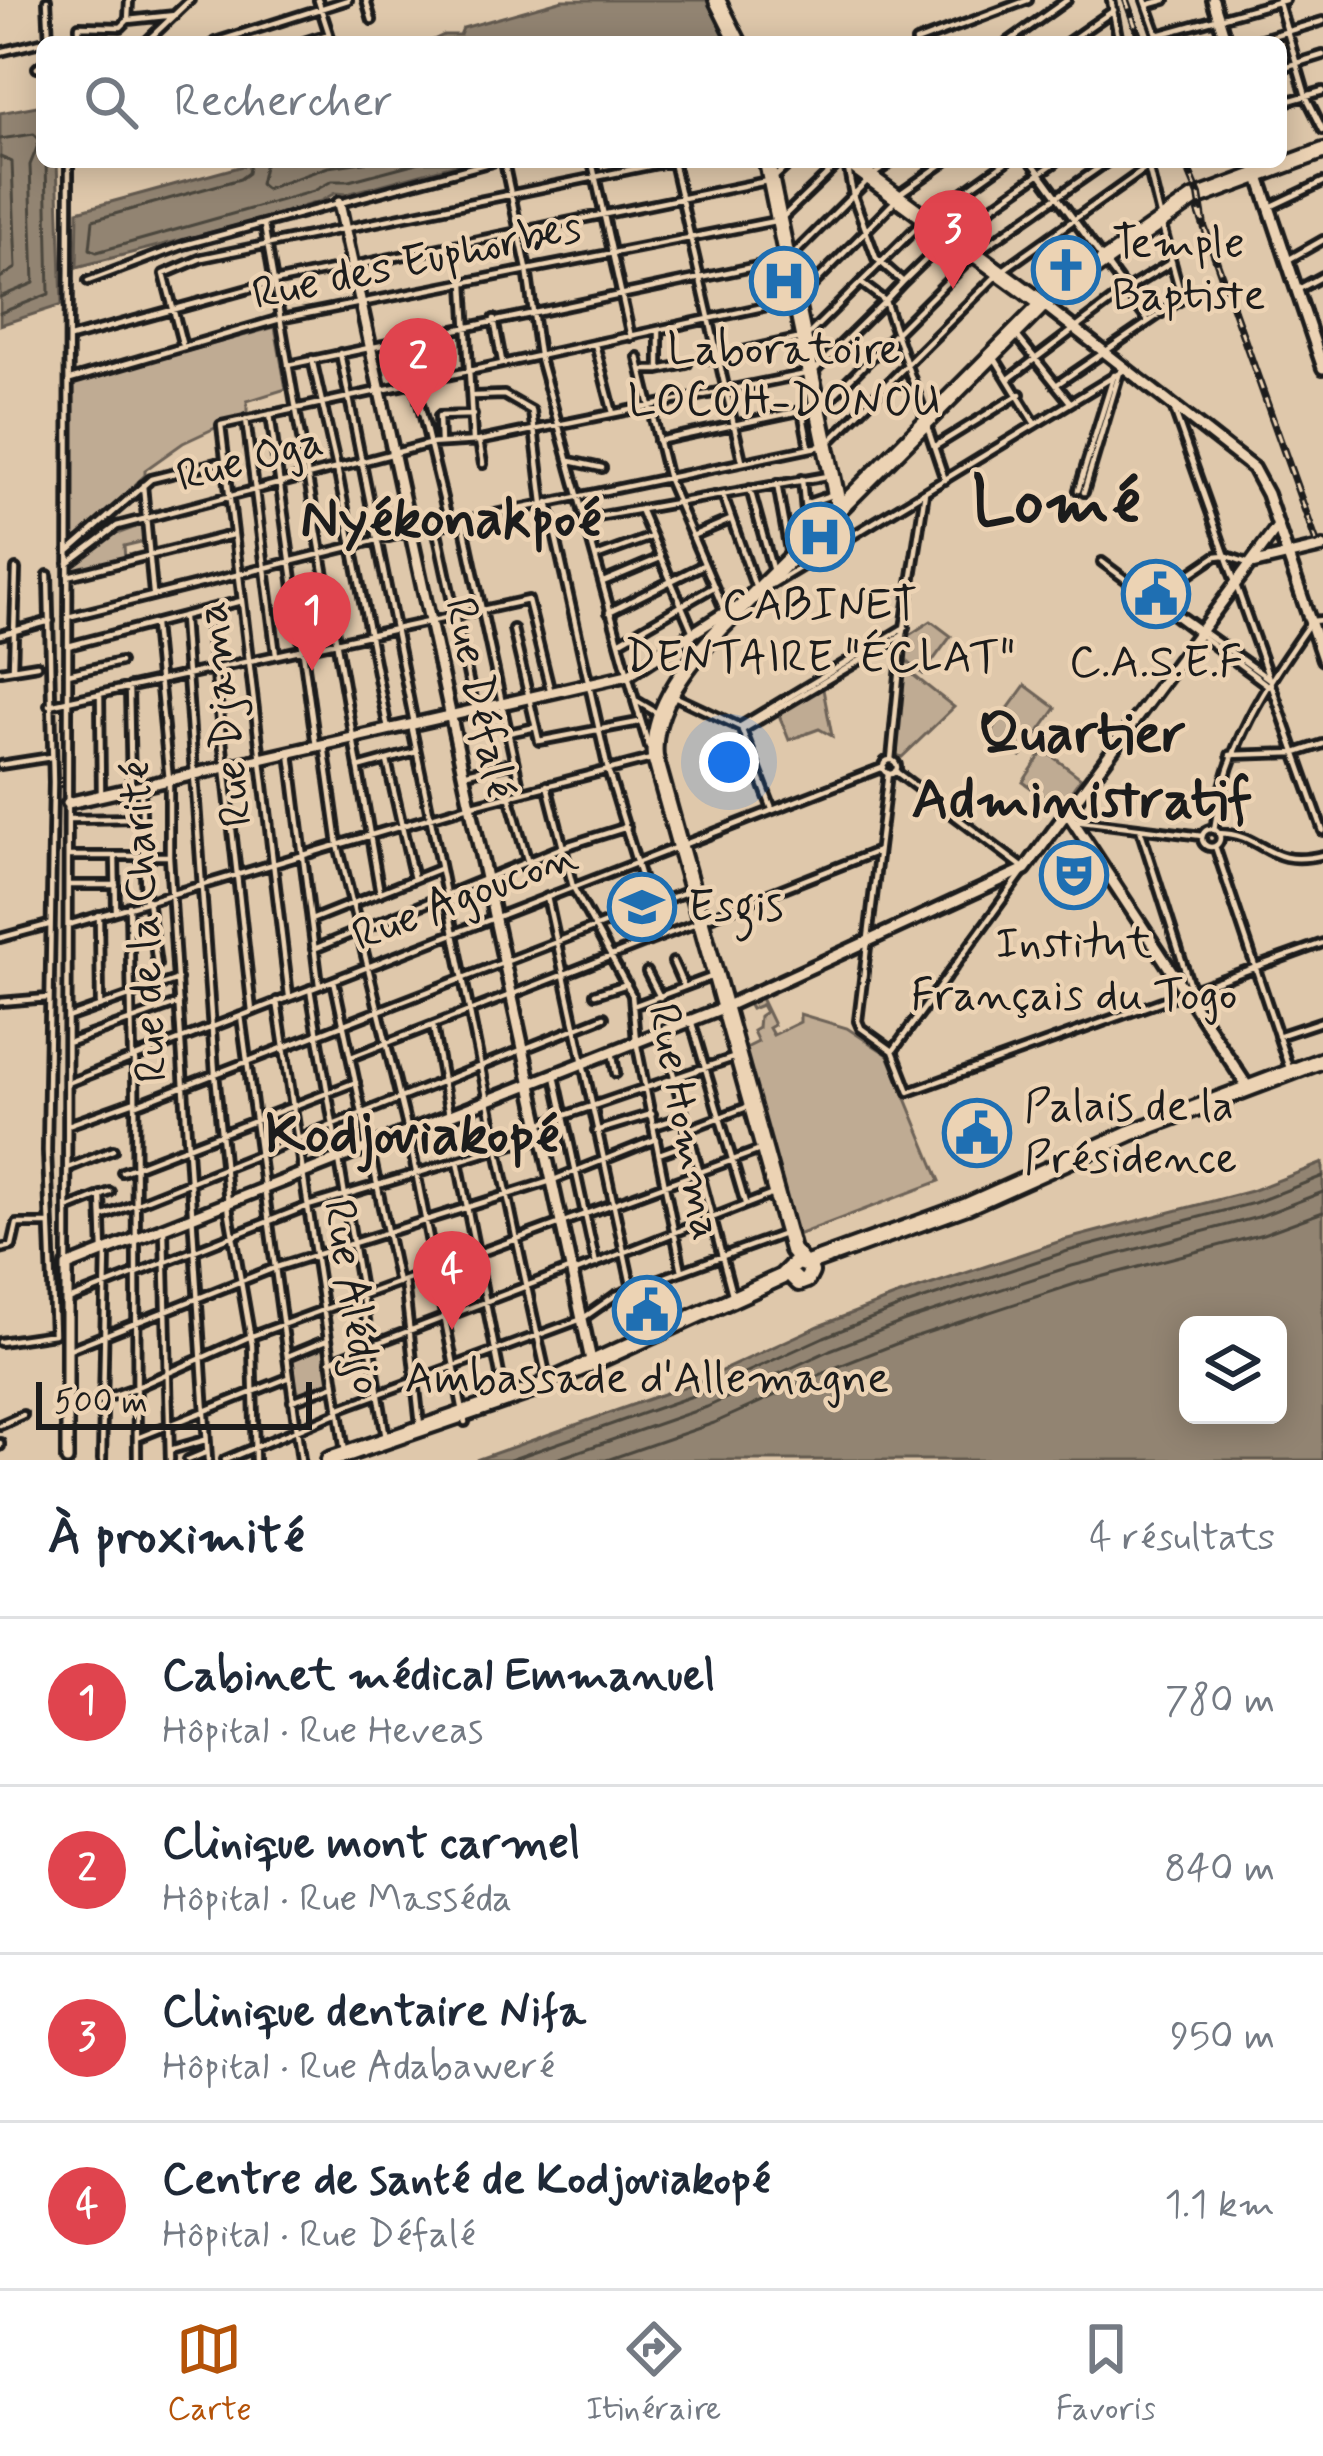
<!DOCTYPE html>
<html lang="fr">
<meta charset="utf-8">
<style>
:root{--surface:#fff;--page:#f2f2f3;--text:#1f2937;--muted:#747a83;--line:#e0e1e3;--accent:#b45309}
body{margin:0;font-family:Mynerve,sans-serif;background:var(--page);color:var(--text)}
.controls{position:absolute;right:36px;bottom:36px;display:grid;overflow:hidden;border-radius:18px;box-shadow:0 6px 30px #0003}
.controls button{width:108px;height:108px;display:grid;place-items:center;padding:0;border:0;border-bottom:3px solid var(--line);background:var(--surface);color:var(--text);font:60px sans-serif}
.scale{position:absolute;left:36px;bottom:30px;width:276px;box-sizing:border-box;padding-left:12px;border:6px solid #1c1c1c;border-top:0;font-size:33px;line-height:42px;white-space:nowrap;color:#1c1c1c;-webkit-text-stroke:9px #ecd3b4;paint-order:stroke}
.you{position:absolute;left:729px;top:762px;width:42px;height:42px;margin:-30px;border:9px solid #fff;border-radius:50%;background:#1a73e8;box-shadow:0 0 0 18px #1a73e833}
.badge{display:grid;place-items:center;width:78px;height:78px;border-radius:50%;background:var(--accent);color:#fff;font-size:39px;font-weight:700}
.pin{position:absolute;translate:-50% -99px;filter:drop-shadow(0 3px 6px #0008)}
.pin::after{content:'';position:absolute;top:63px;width:42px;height:36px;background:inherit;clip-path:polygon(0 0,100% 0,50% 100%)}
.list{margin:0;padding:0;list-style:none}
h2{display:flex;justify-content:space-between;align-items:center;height:156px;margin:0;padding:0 48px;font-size:51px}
h2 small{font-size:39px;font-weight:400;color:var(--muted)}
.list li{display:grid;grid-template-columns:78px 1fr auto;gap:36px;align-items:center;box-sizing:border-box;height:168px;padding:0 48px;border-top:3px solid var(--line)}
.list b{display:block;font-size:45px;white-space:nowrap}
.list p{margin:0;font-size:39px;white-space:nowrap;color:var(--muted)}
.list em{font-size:39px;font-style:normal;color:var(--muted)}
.icon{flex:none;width:66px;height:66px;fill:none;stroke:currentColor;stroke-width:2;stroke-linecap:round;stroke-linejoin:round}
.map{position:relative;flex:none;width:1323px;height:1460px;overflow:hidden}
.search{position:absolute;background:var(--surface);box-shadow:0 6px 30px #0003;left:36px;right:36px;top:36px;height:132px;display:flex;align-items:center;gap:30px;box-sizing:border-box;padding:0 42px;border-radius:18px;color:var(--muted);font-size:45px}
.sheet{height:828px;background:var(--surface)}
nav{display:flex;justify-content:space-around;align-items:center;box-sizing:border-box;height:168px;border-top:3px solid var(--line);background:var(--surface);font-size:33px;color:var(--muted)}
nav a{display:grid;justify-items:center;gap:6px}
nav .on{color:var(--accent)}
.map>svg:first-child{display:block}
</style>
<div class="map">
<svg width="1323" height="1460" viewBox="0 0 1323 1460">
<rect width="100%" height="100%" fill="#dfc8ab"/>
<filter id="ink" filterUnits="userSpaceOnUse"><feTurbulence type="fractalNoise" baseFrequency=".00833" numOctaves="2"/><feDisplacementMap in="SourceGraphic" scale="24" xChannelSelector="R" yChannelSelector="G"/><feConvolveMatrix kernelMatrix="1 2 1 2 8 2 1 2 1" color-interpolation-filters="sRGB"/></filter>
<g filter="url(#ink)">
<!-- green -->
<path fill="#bfab93" stroke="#6e6458" stroke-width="3" d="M275,327L286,389L247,401V413L183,443L145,470V475L73,545L72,383Z
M144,524L145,541L124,546L125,559L73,572V563L119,527L120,533Z
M931,621L951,636L923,674L904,659L906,637Z
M908,671L954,707L902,757L893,754L905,672Z
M822,684L832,736L819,729L789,740L777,710Z
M1025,685L1056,708L1021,757L989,735Z
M1044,750L1081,778L1059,808L1023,782Z
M760,996L774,1025L769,1028L773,1035L800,1022V1014L847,1028L888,1055L940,1181L792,1237L742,1050L758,1042L753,1031L758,1028L759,1016L765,1012L761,1005L751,1009L747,1002Z
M324,1342L331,1385L295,1399L291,1357Z"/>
<!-- water -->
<path fill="#928472" stroke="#635a50" stroke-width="3" fill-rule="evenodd" d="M563,0H714L735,42H429L444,35H460L463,28Z
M42,105V162H57L62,305L0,325V113Z
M257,162H465L347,194L335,193L321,201L266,218L77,267L78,211Z
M1323,1163V1460H476L697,1382L819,1326L897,1296L1064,1240L1251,1191ZM1188,1325H1278V1415H1188Z"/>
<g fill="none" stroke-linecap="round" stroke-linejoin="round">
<!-- shore -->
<path stroke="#4b463e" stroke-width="3" d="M0,139L34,134L40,140L30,165L34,283L0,297
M0,157L12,162L16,268L0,278
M250,162L248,173L240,179L93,220L90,249L97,252L314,191L332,181H349L420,162
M265,162L260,184L266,189L328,167L363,162
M0,313L49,294L46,162
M510,1460L701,1393L824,1337L900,1307L1068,1251L1254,1203L1323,1176
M554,1460L707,1407L830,1350L905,1321L1072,1266L1258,1217L1323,1192
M607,1460L714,1423L837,1367L911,1338L1078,1283L1263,1234L1323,1212"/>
<!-- street casing -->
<g stroke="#1c1c1c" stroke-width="14">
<path id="street" d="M47,0L49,42
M366,0L372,20
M1111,0L1119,42
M1145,0L1160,42
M1278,0L1306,96L1323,130
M1147,5L1165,0
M128,20L129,0
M1158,35L1285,0
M79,41V26L121,27L128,20L175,15
M146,42L190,0
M215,42L348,0
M304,42L329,34L318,0
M916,42L1028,0
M1008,42L1067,0
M1068,42L1114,10
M1251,42L1323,21
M0,52L49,40
M37,68L42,64
M1281,68L1323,55
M1281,103L1323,91
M504,162L527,269L539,355L635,700L657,713
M592,162L631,337
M673,162L742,460
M1032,162L1148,321
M1147,162L1160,215
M848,169L853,195L876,258L903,282L885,301L861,283
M776,176L791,162
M901,193L945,162
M1268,208L1323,182
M264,225L380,893
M955,233L1056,162
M979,251L1107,162
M792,256L873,175L892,162
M1286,261L1323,240
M88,281L184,245L492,162
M903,282L946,240
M464,283L473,439
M1297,290L1323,276
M801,297L894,202
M494,319L502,361
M439,333L445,374
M808,335L924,220L1006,162
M1017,336L1070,402
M70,338L274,282L767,181
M405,342L449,523
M182,343L164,274L202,258L668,162
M595,344L613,413
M340,353L414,723
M638,357L668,479L725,612
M994,357L1035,424
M312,359L337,468L388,729
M707,359L797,339
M288,365L781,261
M816,369L885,301L924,415
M644,370H659V331
M659,370L687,364
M1010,378L1126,290L1172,262
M70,380L280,319L780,220L840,162
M1056,385L1182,299L1162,226
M474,396L504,395L532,411L543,503
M1173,407L1323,831
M802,411L809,447
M270,414L316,746
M246,419L276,655
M927,426L945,480
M479,441L483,464
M658,441L823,406L970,259
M440,442L439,416L473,415
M934,447L1020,394
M570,461L602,468
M802,479L807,533
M777,484L789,551
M143,485L153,593
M750,489L772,568
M1078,490L1114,375
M1084,492L1120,372
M723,495L755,586
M548,502L608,770L649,904
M805,504L834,494
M640,509L692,630
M840,516L846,540
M586,519L827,476
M463,522L521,792
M436,527L475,709
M692,536L730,520
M69,551L151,479L224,461
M596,557L651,537
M1102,562L1266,684
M68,563L117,526L429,444L479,441L806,374
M68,576L232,535
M603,582L658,559
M773,584L1126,369
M1138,585L1269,679
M1156,597L1216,556L1225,555L1250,564
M208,612L252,1011
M609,612L703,565
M68,617L409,532L826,445L999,273L1148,167
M183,618L215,1073L229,1213L252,1345L255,1460
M154,625L169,780V856L208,1460
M513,629L539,741L639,722
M0,635L50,621
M619,642L712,588
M68,646L241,601
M13,668L16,569
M0,671L37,665
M68,674L120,662
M129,687L131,788
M100,694L101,795
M674,696L740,727
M635,701L649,747
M49,705L528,600L550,689
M411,724C457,943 498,1163 548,1382
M741,726L905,627
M744,729L903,635
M742,730L772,809
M508,733L536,727
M324,744L338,845L408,1131L465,1422
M290,753L319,985
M1230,755L1296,753L1323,744
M891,760L903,635L925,492
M883 767a7 7 0 1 1 14 0a7 7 0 1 1-14 0Z
M387,761L414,879
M0,765L51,757
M358,768L416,752
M467,773L514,762
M888,773L858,1021L861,1028L893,1051L909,1092L1323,943
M547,785L573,887L632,995L636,1041L682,1271
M141,787L145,901
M509,795L528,863
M70,819L142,818
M1074,820L1202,836
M1140,829L1191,989
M1202 838a9 9 0 1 1 18 0a9 9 0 1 1-18 0Z
M1214,830C1226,744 1263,690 1311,621L1323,620
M1218,833C1266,834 1265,869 1323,855
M1215,846L1289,1068
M68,856H169
M115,856L116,910
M69,885H116
M547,897L632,1289
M148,900L157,965
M129,906L132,1056
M99,915L100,1006
M705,919L878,851
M311,920L439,869
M68,925L469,806L651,759
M0,938L48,925
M314,949L563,847L627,827
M673,962L684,987
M647,972L660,997
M334,980L398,1283
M310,989L386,1438
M595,994L627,984
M289,996L221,425L791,301
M277,1001L345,1452
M0,1002L48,998
M633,1006L711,977
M241,1016L301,1460
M70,1017L178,979
M691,1020L745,1203
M433,1026L449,1115
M662,1031L733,1298
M1278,1036L1323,1021
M68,1043L179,1003
M612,1051L616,1073
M893,1051L1025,869L895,771
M351,1057L696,923
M135,1058L137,1460
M555,1076L596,1264
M68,1083L884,767
M135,1105L686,892
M540,1124L733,1058
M68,1125L135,1101
M654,1126L682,1117
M686,1130L747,1107
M596,1131L652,1114
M659,1154L687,1144
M458,1161L504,1395
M68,1168L113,1150
M122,1172L356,1082
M101,1195L103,1252
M67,1209L110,1192
M102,1217L604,1017
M164,1232L170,1460
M0,1249L12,1246L17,1224H49
M67,1266L69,162
M572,1273L773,1194
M404,1281L420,1425
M71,1299L308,1206L541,1136
M0,1342L54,1334L47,1151L53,782L48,575
M67,1350L277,1267L551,1181L656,1139
M288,1356L327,1340
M330,1361L571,1269
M292,1401L332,1386
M338,1409L582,1319L616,1295L781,1235
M67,1412L137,1387L249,1337L763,1149
M0,1425L23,1415
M137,1438L288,1378
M0,1443V1446
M170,1450L205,1440
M102,1460L106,1251
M188,1460L205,1453
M225,1460L339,1412"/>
</g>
<!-- secondary casing -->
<g stroke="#1c1c1c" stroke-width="18">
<path id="secondary" d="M1213,0L1226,42
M1254,162L1323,368
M339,203L592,1365
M1043,304L1253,468L1267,494L1323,659
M1251,564L1323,547
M68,803L628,675L732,608
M1067,812L1249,1089
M67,1460V1266L720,1009L1025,869L1278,526"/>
</g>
<!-- highway casing -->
<g stroke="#1c1c1c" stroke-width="22">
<path id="highway" d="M717,0L738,42
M767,162L839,509
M849,162L1043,304
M802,1262L792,1250L655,757C650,709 691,660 722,627L1043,304L1193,199L1323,151
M807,1264L967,1206L1130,1133L1323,1060
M329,1460L530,1391L781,1277L796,1262L807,1264L811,1272L807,1280L799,1283L789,1273"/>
</g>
<!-- street -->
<use href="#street" stroke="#ecd3b4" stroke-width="4.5"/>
<!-- secondary -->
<use href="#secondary" stroke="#ecd3b4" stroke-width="9"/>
<!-- highway -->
<use href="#highway" stroke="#ecd3b4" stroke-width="14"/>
<!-- rail casing -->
<g stroke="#1c1c1c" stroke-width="8">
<path id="rail" d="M1126,0L1141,42
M1185,162L1199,195L1204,226
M1199,212L1316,541"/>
</g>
<!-- rail -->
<use href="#rail" stroke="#ecd3b4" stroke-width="3" stroke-dasharray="9" stroke-linecap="butt"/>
</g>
</g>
<!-- icons -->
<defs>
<g id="church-ring" transform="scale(3.45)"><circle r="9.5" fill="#ecd3b4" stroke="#1f6fb2" stroke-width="1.5"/><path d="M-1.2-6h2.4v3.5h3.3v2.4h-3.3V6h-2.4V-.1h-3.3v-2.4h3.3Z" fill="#1f6fb2"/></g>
<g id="hospital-ring" transform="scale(3.45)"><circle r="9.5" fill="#ecd3b4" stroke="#1f6fb2" stroke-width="1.5"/><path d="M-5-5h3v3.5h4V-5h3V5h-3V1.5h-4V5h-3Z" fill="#1f6fb2"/></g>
<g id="civic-ring" transform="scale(3.45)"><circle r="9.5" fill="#ecd3b4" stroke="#1f6fb2" stroke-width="1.5"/><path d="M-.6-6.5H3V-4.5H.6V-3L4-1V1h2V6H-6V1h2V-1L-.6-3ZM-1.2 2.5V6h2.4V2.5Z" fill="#1f6fb2"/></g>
<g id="theatre-ring" transform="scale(3.45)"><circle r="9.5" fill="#ecd3b4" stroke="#1f6fb2" stroke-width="1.5"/><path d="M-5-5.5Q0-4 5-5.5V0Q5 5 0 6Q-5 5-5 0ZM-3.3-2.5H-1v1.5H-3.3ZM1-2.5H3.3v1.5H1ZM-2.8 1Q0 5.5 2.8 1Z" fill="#1f6fb2"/></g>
<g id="university-ring" transform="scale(3.45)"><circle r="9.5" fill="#ecd3b4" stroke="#1f6fb2" stroke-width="1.5"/><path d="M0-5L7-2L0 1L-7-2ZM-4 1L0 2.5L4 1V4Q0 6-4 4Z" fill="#1f6fb2"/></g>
</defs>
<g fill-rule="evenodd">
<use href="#church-ring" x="1066" y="270"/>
<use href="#hospital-ring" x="784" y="281"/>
<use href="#hospital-ring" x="820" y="537"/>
<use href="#civic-ring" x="1156" y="594"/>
<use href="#theatre-ring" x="1074" y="875"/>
<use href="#university-ring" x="642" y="907"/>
<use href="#civic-ring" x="977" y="1133"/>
<use href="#civic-ring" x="647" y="1310"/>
</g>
<g text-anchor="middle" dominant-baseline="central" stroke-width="9" stroke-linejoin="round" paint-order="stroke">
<!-- poi labels -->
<g font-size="45" fill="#1c1c1c" stroke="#ecd3b4">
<text x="1112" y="244" text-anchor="start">Temple<tspan x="1112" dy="52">Baptiste</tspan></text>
<text x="784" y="350">Laboratoire<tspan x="784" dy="52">LOCOH-DONOU</tspan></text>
<text x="820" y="606">CABINET<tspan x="820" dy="52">DENTAIRE "ÉCLAT"</tspan></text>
<text x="1156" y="663">C.A.S.E.F</text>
<text x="688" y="907" text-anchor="start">Esgis</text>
<text x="1074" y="944">Institut<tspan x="1074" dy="52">Français du Togo</tspan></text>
<text x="1024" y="1107" text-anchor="start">Palais de la<tspan x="1024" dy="52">Présidence</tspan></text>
<text x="647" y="1379">Ambassade d'Allemagne</text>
</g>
<!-- street labels -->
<g font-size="45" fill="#1c1c1c" stroke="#ecd3b4">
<text transform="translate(417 262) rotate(-12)">Rue des Euphorbes</text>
<text transform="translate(250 460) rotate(-15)">Rue Oga</text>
<text transform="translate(479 698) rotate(78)">Rue Défalé</text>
<text transform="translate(225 714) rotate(-97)">Rue Djama</text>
<text transform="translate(465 897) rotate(-21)">Rue Agoucon</text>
<text transform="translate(145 922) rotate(-93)">Rue de la Charité</text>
<text transform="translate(684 1122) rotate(79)">Rue Homma</text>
<text transform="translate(352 1297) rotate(81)">Rue Alédjo</text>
</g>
<!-- district labels -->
<g font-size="57" font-weight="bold" fill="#1c1c1c" stroke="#ecd3b4">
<text x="451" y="520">Nyékonakpoé</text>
<text x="1082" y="735">Quartier<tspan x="1082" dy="66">Administratif</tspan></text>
<text x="412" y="1136">Kodjoviakopé</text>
</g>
<!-- town labels -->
<g font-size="69" font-weight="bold" fill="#1c1c1c" stroke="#ecd3b4">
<text x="1056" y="504">Lomé</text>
</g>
</g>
</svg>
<div class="controls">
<button><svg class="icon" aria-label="layers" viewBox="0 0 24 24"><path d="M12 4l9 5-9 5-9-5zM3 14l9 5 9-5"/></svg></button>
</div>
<div class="scale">500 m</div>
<div class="you"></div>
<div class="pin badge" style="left:312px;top:671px;background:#e0444e">1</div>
<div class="pin badge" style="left:418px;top:417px;background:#e0444e">2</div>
<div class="pin badge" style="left:953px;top:289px;background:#e0444e">3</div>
<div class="pin badge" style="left:452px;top:1330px;background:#e0444e">4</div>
<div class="search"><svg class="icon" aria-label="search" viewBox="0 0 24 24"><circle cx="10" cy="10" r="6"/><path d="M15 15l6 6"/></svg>Rechercher</div>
</div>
<section class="sheet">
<h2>À proximité<small>4 résultats</small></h2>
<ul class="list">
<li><span class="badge" style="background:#e0444e">1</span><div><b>Cabinet médical Emmanuel</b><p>Hôpital · Rue Heveas</p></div><em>780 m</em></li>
<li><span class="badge" style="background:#e0444e">2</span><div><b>Clinique mont carmel</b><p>Hôpital · Rue Masséda</p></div><em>840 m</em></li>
<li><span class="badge" style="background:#e0444e">3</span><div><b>Clinique dentaire Nifa</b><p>Hôpital · Rue Adabaweré</p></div><em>950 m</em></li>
<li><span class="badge" style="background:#e0444e">4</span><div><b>Centre de santé de Kodjoviakopé</b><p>Hôpital · Rue Défalé</p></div><em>1.1 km</em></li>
</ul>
</section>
<nav>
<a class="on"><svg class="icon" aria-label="map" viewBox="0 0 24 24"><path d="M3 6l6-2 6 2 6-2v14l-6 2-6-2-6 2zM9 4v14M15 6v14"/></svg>Carte</a>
<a><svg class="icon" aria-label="directions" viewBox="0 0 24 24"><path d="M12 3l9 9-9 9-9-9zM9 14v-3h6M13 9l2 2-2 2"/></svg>Itinéraire</a>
<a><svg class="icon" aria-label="saved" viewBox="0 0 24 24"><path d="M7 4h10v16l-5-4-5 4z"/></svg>Favoris</a>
</nav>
